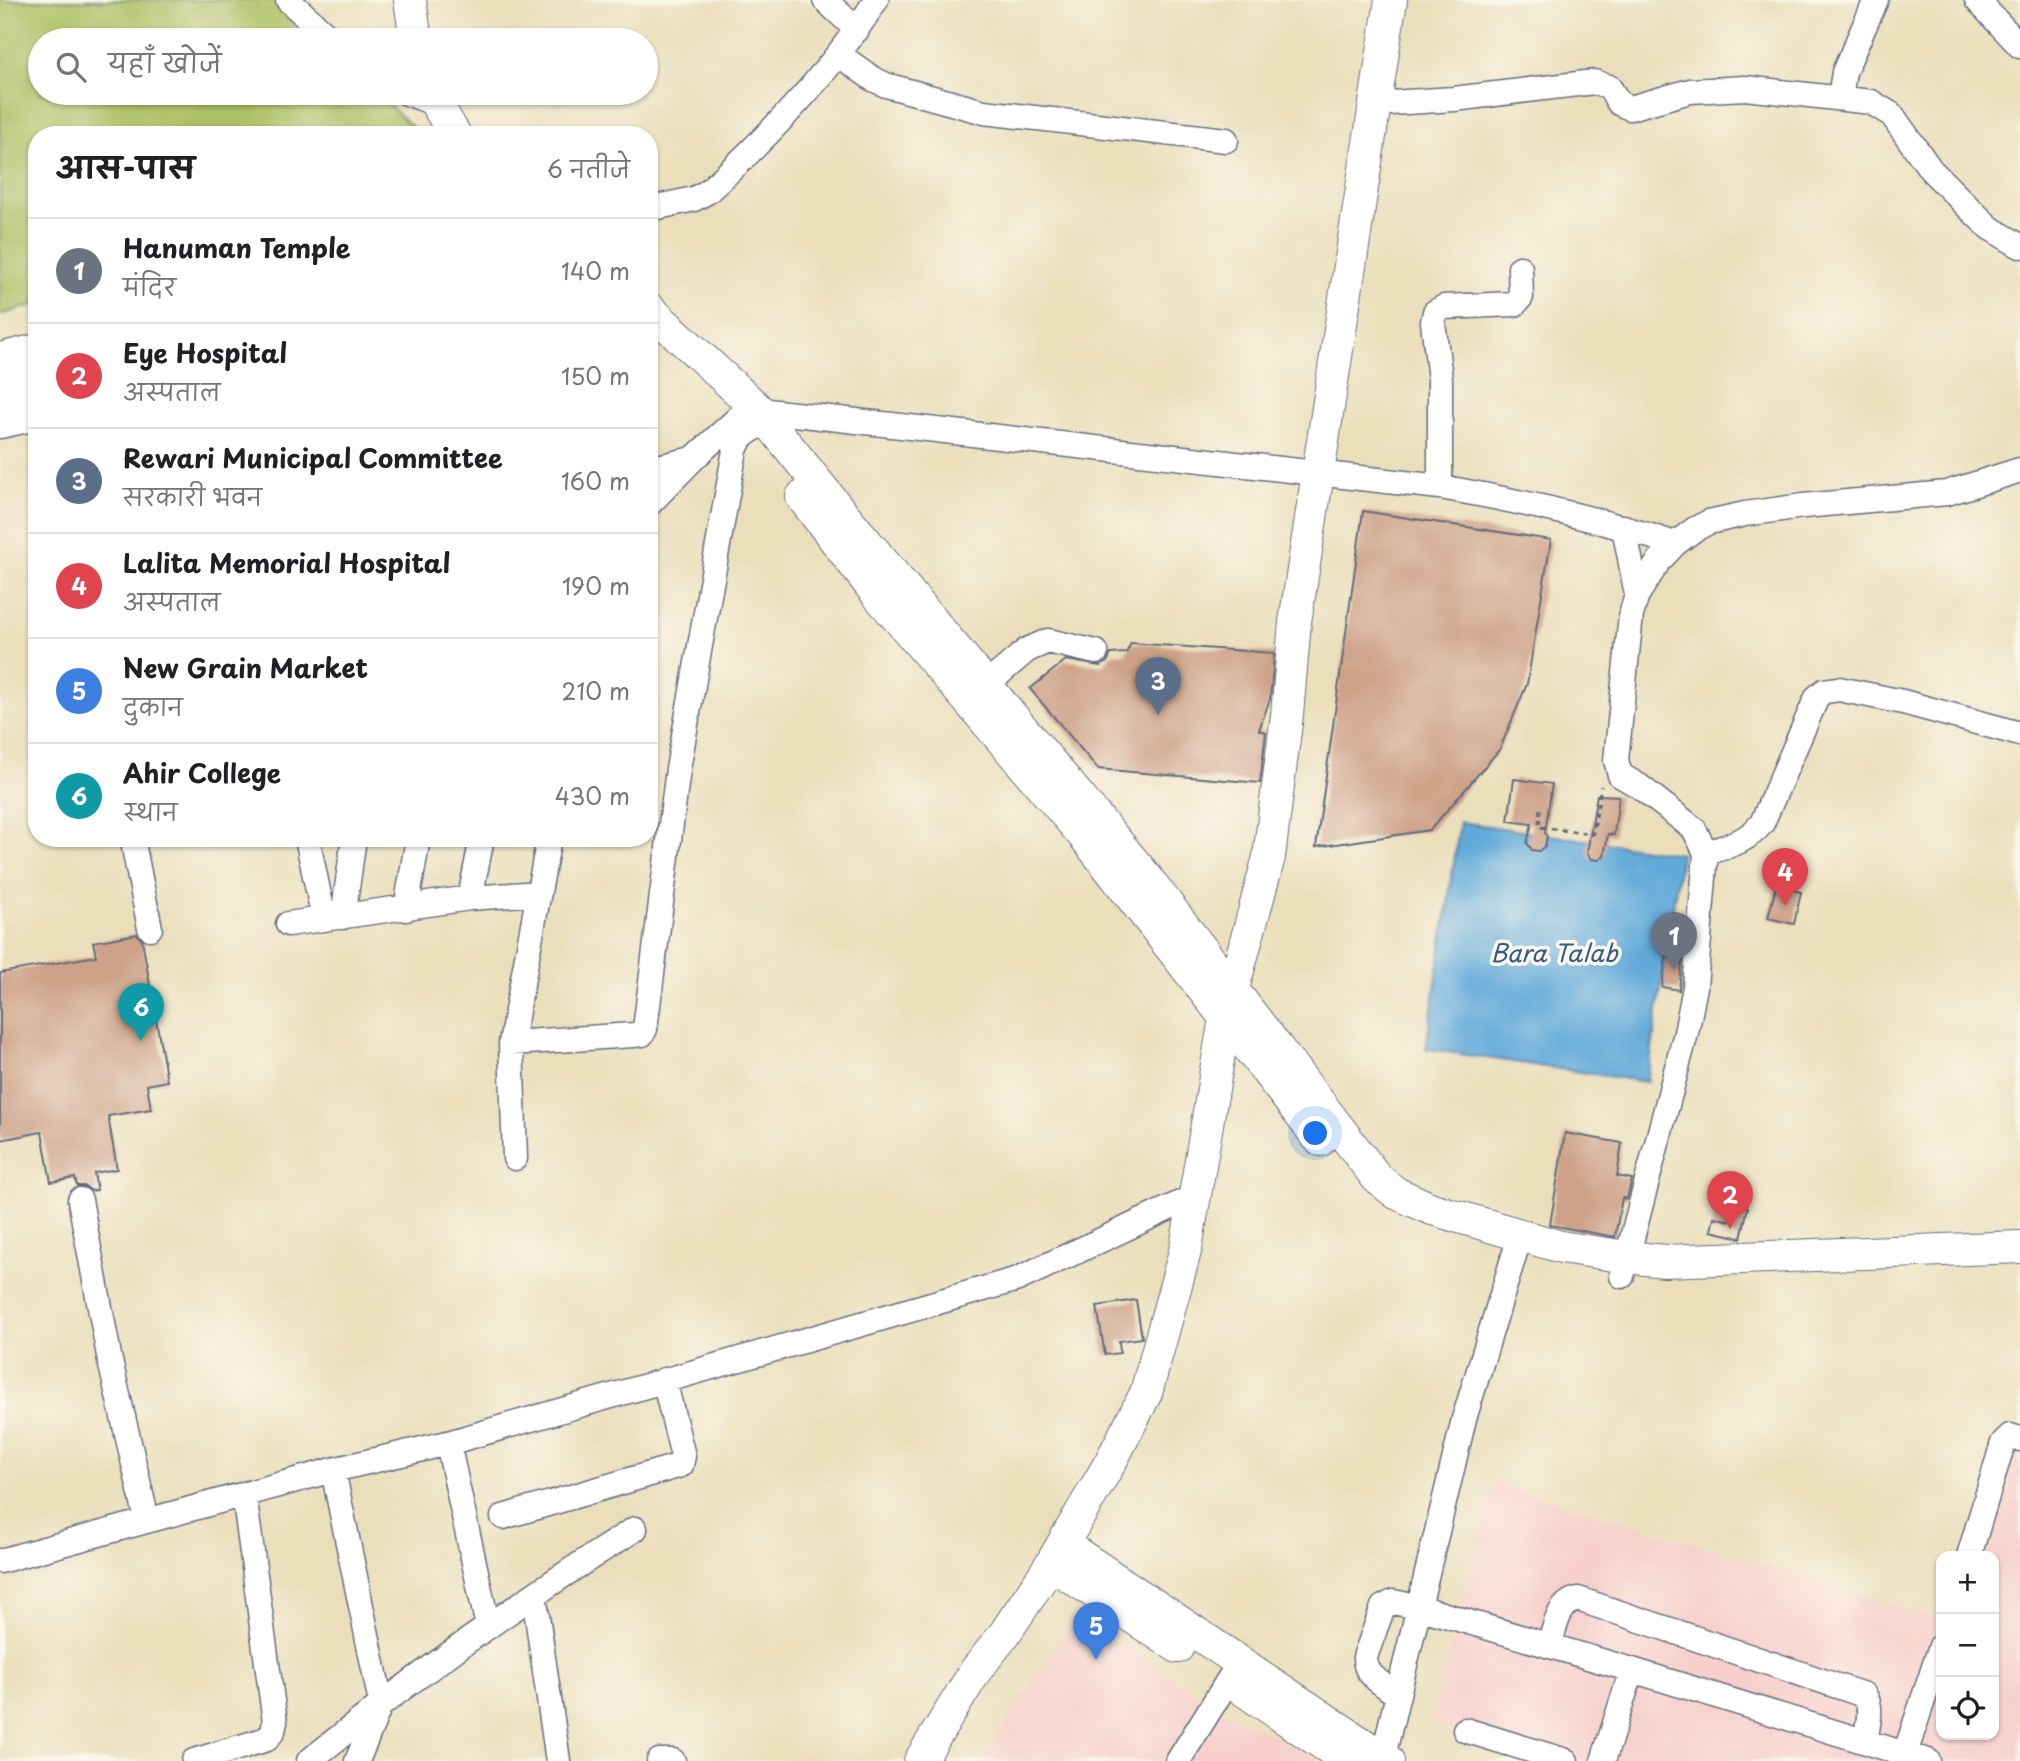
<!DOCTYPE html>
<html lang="hi">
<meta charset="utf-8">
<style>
:root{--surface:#fff;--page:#f2f2f2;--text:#202124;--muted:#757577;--line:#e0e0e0;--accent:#ea580c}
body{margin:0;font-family:"Playpen Sans","Playpen Sans Deva",sans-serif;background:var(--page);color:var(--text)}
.controls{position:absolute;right:21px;bottom:21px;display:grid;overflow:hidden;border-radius:14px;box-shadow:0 2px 5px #0004}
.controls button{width:63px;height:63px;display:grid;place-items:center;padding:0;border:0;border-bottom:2px solid var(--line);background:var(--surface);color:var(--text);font:35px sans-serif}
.you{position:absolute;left:1316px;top:1134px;width:24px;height:24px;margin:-18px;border:5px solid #fff;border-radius:50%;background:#1a73e8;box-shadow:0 0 0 10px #1a73e833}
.badge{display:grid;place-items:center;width:46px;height:46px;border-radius:50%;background:var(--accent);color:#fff;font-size:23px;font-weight:700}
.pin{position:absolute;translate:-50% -58px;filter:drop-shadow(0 2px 4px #0008)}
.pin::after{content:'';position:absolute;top:37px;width:24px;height:21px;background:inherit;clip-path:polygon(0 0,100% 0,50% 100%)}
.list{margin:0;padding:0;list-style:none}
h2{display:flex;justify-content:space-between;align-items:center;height:91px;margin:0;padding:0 28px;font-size:30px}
h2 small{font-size:23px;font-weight:400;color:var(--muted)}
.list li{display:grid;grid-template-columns:46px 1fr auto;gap:21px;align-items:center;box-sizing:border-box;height:105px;padding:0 28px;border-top:2px solid var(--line)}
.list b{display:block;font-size:26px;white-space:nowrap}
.list p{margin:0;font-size:23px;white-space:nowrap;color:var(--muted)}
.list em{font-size:23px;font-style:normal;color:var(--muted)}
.icon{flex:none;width:38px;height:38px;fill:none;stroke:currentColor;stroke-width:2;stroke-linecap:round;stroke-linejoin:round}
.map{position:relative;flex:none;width:2020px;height:1761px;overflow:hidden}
.search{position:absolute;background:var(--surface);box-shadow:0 2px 5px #0004;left:28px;top:28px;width:630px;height:77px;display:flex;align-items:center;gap:18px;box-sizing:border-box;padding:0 24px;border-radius:38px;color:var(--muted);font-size:26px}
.panel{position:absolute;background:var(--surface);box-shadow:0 2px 5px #0004;left:28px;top:126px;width:630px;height:721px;border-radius:28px}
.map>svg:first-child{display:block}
</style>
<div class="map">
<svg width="2020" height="1761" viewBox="0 0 2020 1761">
<rect width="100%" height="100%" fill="#fbf7ec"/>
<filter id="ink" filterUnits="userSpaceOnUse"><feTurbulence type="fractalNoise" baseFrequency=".0143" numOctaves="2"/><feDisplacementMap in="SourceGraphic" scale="14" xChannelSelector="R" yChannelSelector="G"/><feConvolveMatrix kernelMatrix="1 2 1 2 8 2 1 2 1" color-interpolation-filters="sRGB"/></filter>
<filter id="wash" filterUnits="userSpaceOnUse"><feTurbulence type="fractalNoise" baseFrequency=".00686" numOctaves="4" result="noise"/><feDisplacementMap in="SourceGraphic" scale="28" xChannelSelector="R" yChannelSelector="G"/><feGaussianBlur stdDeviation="1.57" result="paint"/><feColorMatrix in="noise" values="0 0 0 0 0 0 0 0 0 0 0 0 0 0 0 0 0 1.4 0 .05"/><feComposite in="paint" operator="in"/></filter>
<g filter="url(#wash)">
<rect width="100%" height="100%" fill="#ebdfbb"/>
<!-- built -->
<path fill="#f7d0cb" d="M2014,1432L2020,1433V1761H1557L1432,1724L1494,1482L1941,1620V1735H1994V1556H1975Z
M1077,1615L1211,1705L1323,1761H981Z"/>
<!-- green -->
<path fill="#adc064" stroke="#647861" stroke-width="2" d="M0,0H275L320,40H40V93H376L421,135H37V304L0,315Z"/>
<!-- water -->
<path fill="#62aad9" stroke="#3e6c9c" stroke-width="2" d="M1460,822L1681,854L1647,1082L1426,1049Z"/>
<g id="blocks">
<!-- building -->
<path fill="#cea288" d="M1363,511L1551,540L1527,684L1500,749L1430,830L1316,847Z
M1131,643L1274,653L1270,699L1259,730L1266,732L1260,783L1098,769L1030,689L1066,660L1100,666L1107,662L1111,654L1126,653Z
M1514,779L1552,784L1545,833L1547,837L1545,846L1539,851L1532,850L1527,843L1532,824L1508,821Z
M1597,795L1619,796L1614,835L1608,834L1604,856L1599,860L1591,859L1587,853Z
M1776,886L1801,892L1794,924L1768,918Z
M137,934L142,940L167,1081L147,1085L151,1109L108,1116L117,1169L94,1173L97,1190L92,1191L84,1186H77L75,1178L51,1182L42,1132L0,1140V973L96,956L93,942Z
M1667,950L1683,953L1679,990L1662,987Z
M1565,1133L1622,1143L1617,1176L1632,1179L1627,1199L1622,1198L1615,1237L1550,1225Z
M1734,1204L1748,1207L1741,1238L1711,1231L1714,1217L1730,1221Z
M1136,1300L1142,1338L1119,1341L1120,1353L1105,1355L1097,1306Z"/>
</g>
</g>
<g filter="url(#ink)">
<use href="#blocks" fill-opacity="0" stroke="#646d7f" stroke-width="2"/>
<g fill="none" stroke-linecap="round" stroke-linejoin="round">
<!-- minor casing -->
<g stroke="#646d7f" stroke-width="27">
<path id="minor" d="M288,0L332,40
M825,0L857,30
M1977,0L2020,46
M838,54L873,79L886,85L984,112L1226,140
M407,93L436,104
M1840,98L1844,72L1876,0
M1375,104L1454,99L1594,82L1609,87L1619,103L1630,108L1690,91L1745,88L1871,102L1892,115L1931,170L1969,208L1990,228L2020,246
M649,209L694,199L707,192C769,136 832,71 876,0
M0,355L37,346
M0,426L37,418
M649,469L693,459
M1440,487V379L1433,322L1435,312L1444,307L1515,304L1521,297L1520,268
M649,504L693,459L739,417L759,410L1440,487C1520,501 1598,518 1675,544
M1624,527L1637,595
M986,685L1027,650L1048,641L1096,652
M132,838L150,928
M307,838L324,919
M1706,853C1728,846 1747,842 1762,823L1817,697L1824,691L1839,689L1903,702L2020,734
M470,898L482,838
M406,909L418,838
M343,917L354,838
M288,924L470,898L538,893
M511,1043L633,1035L642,1034L645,1029L678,769L735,450L741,437L764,422
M515,1158L511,1043L549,838
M80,1200L110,1361L147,1520
M1622,1276L1686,1033L1695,987L1706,853L1694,829L1639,786L1620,775L1616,760L1631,615L1637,595L1659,561L1675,544L1695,529L1709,522L1745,514L1803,506L1947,493L2020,470
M448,1443L488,1627
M333,1470L381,1703L357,1761
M503,1517L681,1465L683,1456L664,1380
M1969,1556L2003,1443L2010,1436L2020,1439
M0,1561L333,1470L448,1443L1018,1279L1195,1196
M534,1595L558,1761
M1549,1646C1555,1629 1557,1603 1578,1599L1864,1695C1874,1707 1867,1727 1865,1741
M1397,1695C1384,1684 1364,1676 1365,1657L1383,1607L1393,1602L1418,1607L1632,1670L1928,1761
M1465,1730L1566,1761
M1905,1754L1941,1646
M194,1761L267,1739L273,1731L275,1722L244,1494
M309,1761C413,1677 522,1600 635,1529
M659,1761H673
M1178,1761L1239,1663
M1382,1761L1464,1419L1520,1236
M1603,1761L1632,1670"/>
</g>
<!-- major casing -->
<g stroke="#646d7f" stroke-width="34">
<path id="major" d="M410,0L416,40
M430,93L455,135
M649,309L759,410L833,502L1147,878L1377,1178L1396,1193L1432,1209L1561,1247L1627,1257L1665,1261L2020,1247
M0,379L37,369
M0,403L37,393
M802,497L877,594L1085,837L1320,1140
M1063,1544L1388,1761
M1051,1564L1178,1647
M1242,1689L1348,1761
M920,1761L976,1670L1003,1636L1051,1564L1110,1463L1146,1393L1186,1248L1225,1018L1269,857L1287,715L1295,622L1391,0"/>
</g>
<!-- path -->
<path stroke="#646d7f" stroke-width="3.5" stroke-dasharray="5 5" stroke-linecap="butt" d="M1540,809L1539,827L1593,834L1601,786"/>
<!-- minor -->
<use href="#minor" stroke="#fff" stroke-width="24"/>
<!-- major -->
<use href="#major" stroke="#fff" stroke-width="32"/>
</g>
</g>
<g text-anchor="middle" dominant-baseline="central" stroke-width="7" stroke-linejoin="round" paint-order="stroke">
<!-- water labels -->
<g font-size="24" font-style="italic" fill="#345a89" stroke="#fbf7ec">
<text x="1554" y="952">Bara Talab</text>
</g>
</g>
</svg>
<div class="controls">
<button>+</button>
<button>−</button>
<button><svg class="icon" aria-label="locate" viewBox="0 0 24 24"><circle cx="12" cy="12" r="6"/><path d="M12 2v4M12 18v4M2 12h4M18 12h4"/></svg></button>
</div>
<div class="you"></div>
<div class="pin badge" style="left:1674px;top:970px;background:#6b7280">1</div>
<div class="pin badge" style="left:1730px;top:1229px;background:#e0444e">2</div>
<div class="pin badge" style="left:1158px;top:715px;background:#5c6f8a">3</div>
<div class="pin badge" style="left:1785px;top:906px;background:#e0444e">4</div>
<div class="pin badge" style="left:1096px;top:1660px;background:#3f7fe0">5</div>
<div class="pin badge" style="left:141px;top:1041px;background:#0f9aa8">6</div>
<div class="search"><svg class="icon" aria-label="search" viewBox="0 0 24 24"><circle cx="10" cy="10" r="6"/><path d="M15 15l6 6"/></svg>यहाँ खोजें</div>
<section class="panel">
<h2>आस-पास<small>6 नतीजे</small></h2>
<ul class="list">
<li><span class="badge" style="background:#6b7280">1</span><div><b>Hanuman Temple</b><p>मंदिर</p></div><em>140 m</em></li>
<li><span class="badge" style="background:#e0444e">2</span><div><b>Eye Hospital</b><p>अस्पताल</p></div><em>150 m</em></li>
<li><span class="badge" style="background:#5c6f8a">3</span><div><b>Rewari Municipal Committee</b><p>सरकारी भवन</p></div><em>160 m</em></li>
<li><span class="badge" style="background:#e0444e">4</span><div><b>Lalita Memorial Hospital</b><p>अस्पताल</p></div><em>190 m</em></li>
<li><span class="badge" style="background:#3f7fe0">5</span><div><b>New Grain Market</b><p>दुकान</p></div><em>210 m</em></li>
<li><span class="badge" style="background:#0f9aa8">6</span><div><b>Ahir College</b><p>स्थान</p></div><em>430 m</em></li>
</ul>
</section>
</div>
